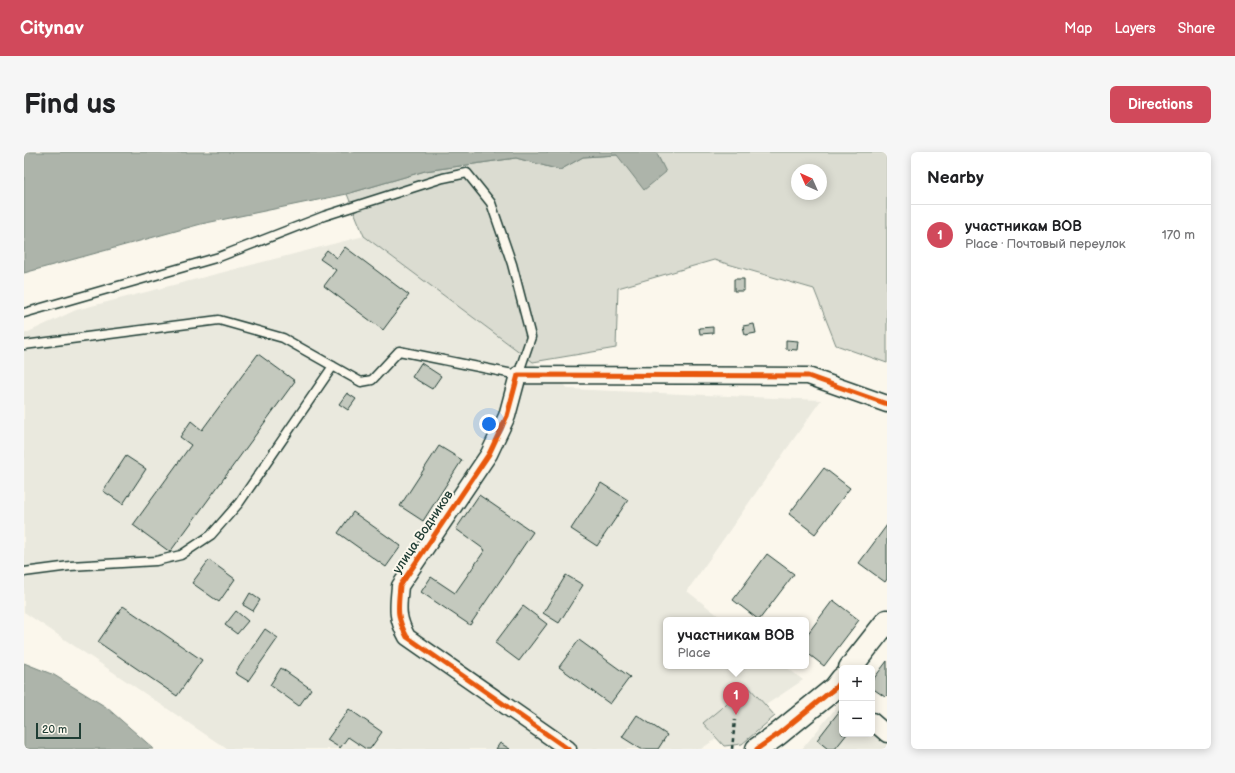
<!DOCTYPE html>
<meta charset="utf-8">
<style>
:root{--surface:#fff;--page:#f6f6f6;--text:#202124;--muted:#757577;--line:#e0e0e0;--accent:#d1495b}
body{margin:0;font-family:"Balsamiq Sans",sans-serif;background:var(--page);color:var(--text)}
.controls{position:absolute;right:12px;bottom:12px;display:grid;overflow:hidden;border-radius:6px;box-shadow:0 2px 10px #0003}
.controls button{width:36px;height:36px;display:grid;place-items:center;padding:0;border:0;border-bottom:1px solid var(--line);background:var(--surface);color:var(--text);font:20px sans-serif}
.compass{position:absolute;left:767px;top:12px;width:36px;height:36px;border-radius:50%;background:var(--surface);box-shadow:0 2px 10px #0003;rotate:315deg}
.scale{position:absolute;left:12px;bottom:10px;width:45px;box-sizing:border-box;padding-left:4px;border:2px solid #1f3d34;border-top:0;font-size:11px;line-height:14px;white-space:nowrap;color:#1f3d34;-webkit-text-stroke:3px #fbf7ec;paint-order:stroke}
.you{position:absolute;left:465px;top:272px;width:14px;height:14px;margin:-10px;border:3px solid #fff;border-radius:50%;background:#1a73e8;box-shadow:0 0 0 6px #1a73e833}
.badge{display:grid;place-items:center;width:26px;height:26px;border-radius:50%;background:var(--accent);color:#fff;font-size:13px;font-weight:700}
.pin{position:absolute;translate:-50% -33px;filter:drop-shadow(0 1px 2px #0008)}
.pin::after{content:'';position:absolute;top:21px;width:14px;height:12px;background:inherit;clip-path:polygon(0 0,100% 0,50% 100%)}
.popup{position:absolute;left:639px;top:465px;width:146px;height:52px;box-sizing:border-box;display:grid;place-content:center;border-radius:6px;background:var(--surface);filter:drop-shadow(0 1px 3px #0005);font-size:13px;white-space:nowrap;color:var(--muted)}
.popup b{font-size:15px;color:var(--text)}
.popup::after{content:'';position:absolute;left:50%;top:100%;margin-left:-8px;border:8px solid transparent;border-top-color:var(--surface)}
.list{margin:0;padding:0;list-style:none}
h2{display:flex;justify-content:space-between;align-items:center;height:52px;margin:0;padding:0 16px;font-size:17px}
h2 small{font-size:13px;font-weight:400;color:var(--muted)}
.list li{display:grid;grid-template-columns:26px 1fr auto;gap:12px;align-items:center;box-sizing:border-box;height:60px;padding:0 16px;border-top:1px solid var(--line)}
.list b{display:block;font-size:15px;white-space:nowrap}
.list p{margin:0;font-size:13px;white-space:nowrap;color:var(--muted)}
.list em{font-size:13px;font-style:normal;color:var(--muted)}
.map{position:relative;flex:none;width:863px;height:597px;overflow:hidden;border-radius:6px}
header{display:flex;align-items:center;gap:24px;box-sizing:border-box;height:56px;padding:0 20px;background:var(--accent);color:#fff}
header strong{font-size:19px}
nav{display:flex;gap:22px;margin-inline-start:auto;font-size:14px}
.intro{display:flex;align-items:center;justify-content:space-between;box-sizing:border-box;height:96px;padding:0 24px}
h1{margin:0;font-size:28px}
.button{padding:10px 18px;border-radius:6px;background:var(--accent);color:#fff;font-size:14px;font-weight:700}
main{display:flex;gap:24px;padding:0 24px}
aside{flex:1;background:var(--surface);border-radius:6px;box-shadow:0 2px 10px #0003}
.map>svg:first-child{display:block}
</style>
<header>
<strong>Citynav</strong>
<nav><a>Map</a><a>Layers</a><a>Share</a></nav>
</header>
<div class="intro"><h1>Find us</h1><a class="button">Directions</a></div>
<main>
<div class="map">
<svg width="863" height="597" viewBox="0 0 863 597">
<rect width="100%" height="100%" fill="#fbf7ec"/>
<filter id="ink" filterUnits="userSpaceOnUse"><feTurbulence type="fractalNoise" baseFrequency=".025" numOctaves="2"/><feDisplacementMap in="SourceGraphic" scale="8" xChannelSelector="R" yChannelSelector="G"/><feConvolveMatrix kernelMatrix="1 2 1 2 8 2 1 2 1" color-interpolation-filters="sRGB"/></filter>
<g filter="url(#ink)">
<!-- built -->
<path fill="#eae9de" d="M340,84L545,237L797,248L663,439L700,468H642V514H761L779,528L677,597H203L0,460V182L52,158Z
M816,551L818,553V582H848V578L863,591V597H778Z"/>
<!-- green -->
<path fill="#dbdcd1" stroke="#7d8c82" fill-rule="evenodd" d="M632,0H863V211L812,193L790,137L690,108L594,136L592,196L509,210L340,84L323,42L401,19L492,6L536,18L559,5L593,3L641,20ZM773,18H797V42H773Z
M724,534L751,564L718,592L700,594L679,571Z"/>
<!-- water -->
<path fill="#adb4aa" stroke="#74847b" d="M0,0H632L642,20L620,38L593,3L559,5L536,18L492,6L401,19L323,42L177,72L0,121Z
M0,511L30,523L82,555L130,597H0Z"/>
<!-- building -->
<path fill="#c4c9be" stroke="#1f3d34" d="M321,95L385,143L359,178L300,134L312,118L296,107L303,98L313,106Z
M710,127H720V139H710Z
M730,172L732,181L721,183L719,174Z
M689,175V181L676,182L675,176Z
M762,188L774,189L773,198L762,197Z
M234,202L271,229L146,400L109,373L167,293L156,285L167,269L178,278Z
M397,211L417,224L408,237L388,225Z
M323,241L332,247L324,258L315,252Z
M415,294L438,308L399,369L376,354Z
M102,304L122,317L99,352L79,339Z
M800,316L826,336L791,382L765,362Z
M577,331L604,348L573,394L547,377Z
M455,343L509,380L446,473L397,440L407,425L431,441L461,398L432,377Z
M329,360L377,394L362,415L314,381Z
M863,373V427L861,430L835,411Z
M743,402L770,422L735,468L709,448Z
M185,408L211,427L195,450L168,431Z
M542,423L559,433L535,471L519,461Z
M226,441L236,448L229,459L219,453Z
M809,448L835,468L800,514L782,500V484Z
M99,454L178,508L153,544L74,490Z
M499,454L523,472L495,509L471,491Z
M212,459L224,469L213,482L201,473Z
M241,477L254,486L224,529L211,521Z
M555,488L606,525L586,552L535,515Z
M863,509V543L861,545L848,536V529Z
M257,516L287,537L275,554L246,533Z
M325,557L358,580L346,597H342L324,585L316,596L303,588Z
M817,557L818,582H823L811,597H804L793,588Z
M613,563L643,583L634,597H617L598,585Z
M476,591L486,597H472Z"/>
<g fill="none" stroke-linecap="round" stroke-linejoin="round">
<!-- lane casing -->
<g stroke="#1f3d34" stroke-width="11">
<path id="lane" d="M0,161L195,105L300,64L419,26L443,21L467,51L488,112L507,185L494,223L375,199L348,228L337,230L259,186L195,168L0,193
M0,420L46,414L132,409L157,403L187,383L215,351L309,214"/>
</g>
<!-- street casing -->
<g stroke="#1f3d34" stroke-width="19">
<path id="street" d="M848,569L863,582
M544,597L383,485C372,465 374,456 376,434L465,302L483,264L494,223L784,224L863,252"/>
</g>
<!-- secondary casing -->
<g stroke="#1f3d34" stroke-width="25">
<path id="secondary" d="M826,516L863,469
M733,597L753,583L811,536L818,527"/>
</g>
<!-- path -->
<path stroke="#1f3d34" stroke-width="2.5" stroke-dasharray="4 3" stroke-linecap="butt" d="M708,597L711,568"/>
<!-- lane -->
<use href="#lane" stroke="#fbf7ec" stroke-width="8"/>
<!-- street -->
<use href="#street" stroke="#fbf7ec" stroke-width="16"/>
<!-- secondary -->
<use href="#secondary" stroke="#fbf7ec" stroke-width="22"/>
<!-- cycleway casing -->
<g stroke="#fbf7ec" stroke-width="8">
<path id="cycleway" d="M544,597L383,485C372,465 374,456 376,434L465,302L483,264L494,223L784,224L863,252
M733,597L753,583L811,536L818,527"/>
</g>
<!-- cycleway -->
<use href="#cycleway" stroke="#e8590c" stroke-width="5"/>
</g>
</g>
<g text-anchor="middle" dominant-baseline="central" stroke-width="4" stroke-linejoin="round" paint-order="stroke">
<!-- street labels -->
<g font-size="13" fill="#1f3d34" stroke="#fbf7ec">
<text transform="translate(399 380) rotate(-56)">улица Водников</text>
</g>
</g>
</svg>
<div class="controls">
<button>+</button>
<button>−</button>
</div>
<svg class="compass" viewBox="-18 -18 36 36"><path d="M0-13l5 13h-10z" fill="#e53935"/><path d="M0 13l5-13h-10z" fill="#757577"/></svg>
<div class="scale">20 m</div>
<div class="you"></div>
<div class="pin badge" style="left:712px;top:563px">1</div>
<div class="popup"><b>участникам ВОВ</b>Place</div>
</div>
<aside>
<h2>Nearby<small></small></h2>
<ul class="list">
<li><span class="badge">1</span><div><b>участникам ВОВ</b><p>Place · Почтовый переулок</p></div><em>170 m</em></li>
</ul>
</aside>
</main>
